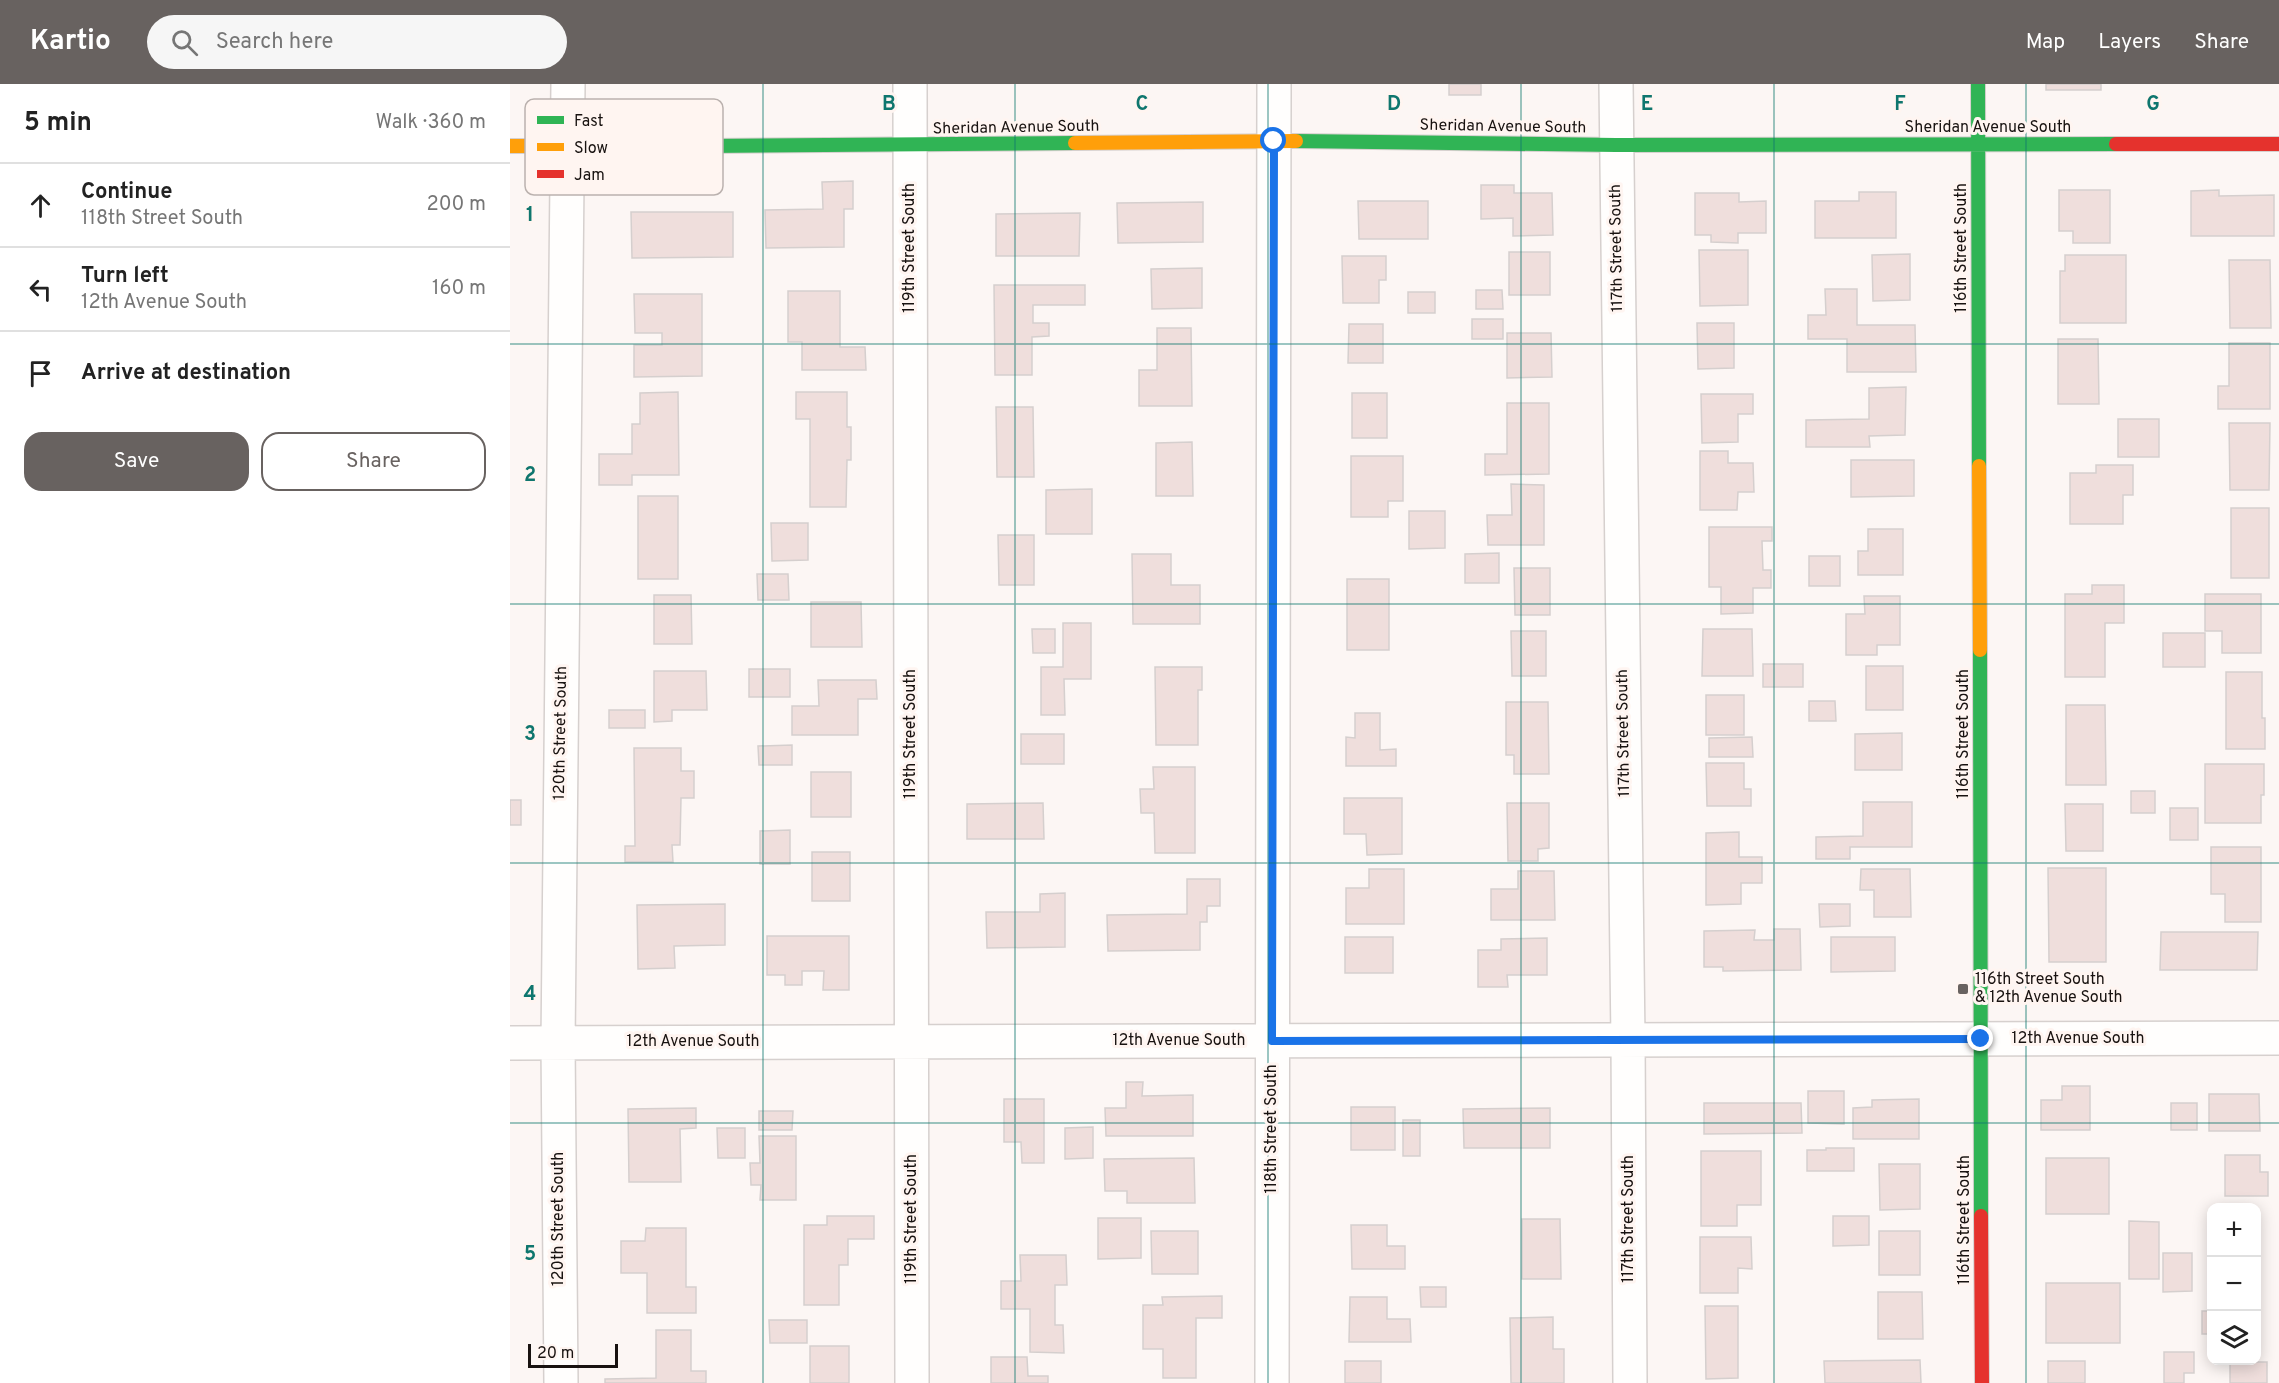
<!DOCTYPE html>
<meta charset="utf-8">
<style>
:root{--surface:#fff;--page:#f6f6f6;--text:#222;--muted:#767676;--line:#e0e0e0;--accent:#686260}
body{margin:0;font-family:Overpass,sans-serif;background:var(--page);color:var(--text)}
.controls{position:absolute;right:18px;bottom:18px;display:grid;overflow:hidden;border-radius:12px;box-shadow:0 3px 15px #0003}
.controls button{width:54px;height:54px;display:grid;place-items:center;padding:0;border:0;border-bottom:2px solid var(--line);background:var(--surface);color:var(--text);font:30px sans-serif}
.scale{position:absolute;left:18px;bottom:15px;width:90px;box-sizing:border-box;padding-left:6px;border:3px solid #181210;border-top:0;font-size:16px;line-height:21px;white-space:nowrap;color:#181210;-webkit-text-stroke:4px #fff5f1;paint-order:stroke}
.stop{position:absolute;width:18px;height:18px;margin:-14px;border:4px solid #1a73e8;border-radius:50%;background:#fff}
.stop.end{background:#1a73e8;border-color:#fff;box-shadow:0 2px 6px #0008}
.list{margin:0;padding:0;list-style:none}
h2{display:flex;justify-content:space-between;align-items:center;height:78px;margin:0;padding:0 24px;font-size:26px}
h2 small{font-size:20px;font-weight:400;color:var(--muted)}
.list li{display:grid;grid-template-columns:39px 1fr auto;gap:18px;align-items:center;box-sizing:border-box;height:84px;padding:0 24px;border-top:2px solid var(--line)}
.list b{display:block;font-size:22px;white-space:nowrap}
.list p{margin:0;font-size:20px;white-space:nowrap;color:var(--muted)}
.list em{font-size:20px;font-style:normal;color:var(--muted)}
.actions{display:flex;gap:12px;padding:18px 24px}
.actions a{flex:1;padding:14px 0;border:2px solid var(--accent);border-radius:18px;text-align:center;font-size:21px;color:var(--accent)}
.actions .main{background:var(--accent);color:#fff}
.icon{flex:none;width:33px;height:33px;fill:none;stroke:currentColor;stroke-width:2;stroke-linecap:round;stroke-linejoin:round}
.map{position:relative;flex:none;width:1769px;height:1299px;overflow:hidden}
header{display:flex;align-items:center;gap:36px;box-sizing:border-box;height:84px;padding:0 30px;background:var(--accent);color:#fff}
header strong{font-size:28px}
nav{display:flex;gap:33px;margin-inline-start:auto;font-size:21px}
.search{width:420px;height:54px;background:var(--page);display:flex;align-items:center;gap:15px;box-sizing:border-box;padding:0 21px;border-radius:33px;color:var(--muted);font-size:22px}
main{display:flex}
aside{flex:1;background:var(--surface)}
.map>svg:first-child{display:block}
</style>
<header>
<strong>Kartio</strong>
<div class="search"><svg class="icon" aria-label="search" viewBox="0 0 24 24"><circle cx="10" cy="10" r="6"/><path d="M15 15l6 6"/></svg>Search here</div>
<nav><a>Map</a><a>Layers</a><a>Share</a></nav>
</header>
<main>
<aside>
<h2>5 min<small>Walk · 360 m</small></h2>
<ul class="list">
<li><svg class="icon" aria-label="ahead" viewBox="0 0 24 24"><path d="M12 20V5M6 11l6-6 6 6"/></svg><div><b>Continue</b><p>118th Street South</p></div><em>200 m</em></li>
<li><svg class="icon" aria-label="left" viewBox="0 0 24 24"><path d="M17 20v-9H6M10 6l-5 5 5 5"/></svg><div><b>Turn left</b><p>12th Avenue South</p></div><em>160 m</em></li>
<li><svg class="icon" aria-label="arrive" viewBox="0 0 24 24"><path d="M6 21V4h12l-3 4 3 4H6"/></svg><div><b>Arrive at destination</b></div></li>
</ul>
<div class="actions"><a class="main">Save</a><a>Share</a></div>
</aside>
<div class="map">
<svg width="1769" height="1299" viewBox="0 0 1769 1299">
<rect width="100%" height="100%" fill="#fcf6f4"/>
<!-- building -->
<path fill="#efdedc" stroke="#d5cfce" stroke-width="1.5" d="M939,0H971V11H939Z
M1536,0H1591V6H1536Z
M343,97V125H334V163L256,164L255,126L313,125L312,98Z
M971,101H1004V109H1042L1043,151L1003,152V134L971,135Z
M1549,106H1600V159H1563V147H1549Z
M1709,106V112L1764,111V152H1681V107Z
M1349,108H1386V154H1305V117H1349Z
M1185,109H1229V118L1256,117V149H1228V159L1201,158V151H1185Z
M848,117H918V155H849Z
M693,118V158L608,159L607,119Z
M121,128H223V173L122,174Z
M570,129L569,172H486V130Z
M1189,166H1238V221L1190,222Z
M999,168H1040V211H999Z
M1400,170V216L1363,217L1362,171Z
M1555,171H1616V239H1550V187H1555Z
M832,172H876V196H869V219H833Z
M1719,176H1760L1761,244H1720Z
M692,184V224L642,225L641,185Z
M484,201H575V221H523V239H539V252L522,253V291H485Z
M1315,205H1347V241H1405L1406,288H1337V255H1298V231H1316Z
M966,206H992L993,225H966Z
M278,207H330V263H355L356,286H292V258H278Z
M898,208H925V229H898Z
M124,210H192V292L124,293V261H152V249H125Z
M962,235H993V255H962Z
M1187,239H1224V284L1188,285Z
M839,240H873V279H838Z
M647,244H681L682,322H629V286H647Z
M997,249H1041L1042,293L997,294Z
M1548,255H1588L1589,320H1548Z
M1719,259H1760V325H1708V302H1719Z
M1396,303L1395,351L1359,352L1360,363H1296V336L1359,335V304Z
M168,308L169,391H122V401H89V370H122V340H130V309Z
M286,308H337V343H341V376H337L336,423H300V335H286Z
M842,309H877V354H842Z
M1191,310H1243V330H1228V358L1192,359Z
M997,319H1039V390L975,391V370H997Z
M486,323H523L524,393H487Z
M1608,335H1649V373H1608Z
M1719,339H1760L1759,406H1720Z
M682,358L683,412H646V359Z
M1190,367H1218V379H1243L1244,408H1228L1227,426H1190Z
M841,372H893V417H878V433H841Z
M1341,376H1404V412L1341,413Z
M1586,381H1623V411H1613V440H1560V389H1586Z
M1001,400L1034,401V461H978L977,431H1002Z
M582,405V450H536V406Z
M128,412H168V495H128Z
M1721,424H1759V494H1721Z
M899,427H935V464L899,465Z
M261,439H298V476L262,477Z
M1199,443H1262V457H1252L1253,486H1261V504H1243V529L1211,530V503H1199Z
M1358,445H1393V491H1348V467H1358Z
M488,451H524V501H489Z
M989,469V499H955V470Z
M622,470H661V501H690V540H623Z
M1299,472H1330V502H1299Z
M1004,484H1040V531H1005Z
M247,490H278L279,516H248Z
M837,495H879V566H837Z
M1582,501H1614V539H1595V593H1555V510H1582Z
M1695,510H1751V569H1712V547H1695Z
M144,511H181L182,560H144Z
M1354,512H1390V561H1367V571H1336V530H1355Z
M301,518H351L352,563H301Z
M553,539H581V595H554L555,631H531V583H553Z
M522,545H545V569H523Z
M1193,545H1242L1243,592H1192Z
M1001,547H1036V592H1002Z
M1653,549H1695V583H1653Z
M1253,580H1293V603H1253Z
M1356,582H1393V626H1356Z
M645,583H692V606H688V661H646Z
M239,585H280V613H239Z
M144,587H196L197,626H162V637L144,638Z
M1716,588H1752V634H1755V665H1716Z
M308,596H366L367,615H348V651H282V622H309Z
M1196,611H1234V651H1196Z
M1299,617H1325L1326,637H1299Z
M996,618H1038L1039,690H1004V671H996Z
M1556,621H1595L1596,701H1556Z
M99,626H135V644H99Z
M845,629H870V666L886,665V682H836V653L845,654Z
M1392,649V686H1345V650Z
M511,650H554V680H511Z
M1242,653L1243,673H1199V654Z
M282,661V681H249L248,662Z
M124,664H171V687H184V714H171L170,761H162L163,778H115V762H125Z
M1196,679H1234V705H1241V722H1197Z
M1695,680H1754V711H1751V739H1695Z
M643,683H685V769H645L644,729H631L630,705H644Z
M301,688H341V733H301Z
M1621,707H1645V729H1621Z
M834,714H892V770L857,771L856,750H834Z
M0,716H11V741H0Z
M1353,718H1402V763H1340V775H1306V753L1353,752Z
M533,719L534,755H457V720Z
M997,719H1039V764L1028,765V777H998Z
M1555,720H1593V767H1556Z
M1660,724H1688V756H1660Z
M280,746V780H250V747Z
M1229,748V773H1252V799H1231V820L1196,821V749Z
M1701,763H1751V838H1715V810H1701Z
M302,768H340V817H302Z
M1538,784H1596V878H1539Z
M859,785H894V840H836V804H859Z
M1351,785H1400L1401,833H1364V806H1350Z
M1008,787H1044L1045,836H981V805H1008Z
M677,795H710V822H697V838H690V866L598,867L597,831L677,830Z
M555,809V863L477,864L476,828H530V810Z
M215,820V861L164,862L165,884L128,885L127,821Z
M1309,820H1340V842L1310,843Z
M1264,845H1290L1291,886L1213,887V883H1194V847L1245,846L1244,856H1264Z
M1651,848H1748L1747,886H1650Z
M257,852H339V906H313L314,887H292V901H275V891H257Z
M835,853H883V889H835Z
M1321,853H1385V887L1321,888Z
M1037,854V891H997L998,903H968V866H991V855Z
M616,998H633L632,1012L683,1011V1052H596L595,1024H616Z
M1552,1002H1580V1046H1531V1016H1552Z
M1298,1007H1334V1040L1298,1039Z
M1699,1010H1749L1750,1047H1699Z
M494,1015H534V1079H512L511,1058H494Z
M1409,1015V1055H1343V1024L1362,1023V1016Z
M1194,1019H1291L1292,1049L1194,1050Z
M1661,1019H1687V1046H1661Z
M841,1023H885V1066H841Z
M186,1024V1044L170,1045L171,1098H119L118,1025Z
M1040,1024V1064H954L953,1025Z
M249,1027H283L282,1046H249Z
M893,1036H910V1072H893Z
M583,1043V1074L555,1075V1044Z
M207,1044H235V1074H208Z
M249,1052H286V1116H250L251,1101H241L240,1079H250Z
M1316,1064H1344V1087H1297V1066H1316Z
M1191,1067H1251V1121H1227V1142H1191Z
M1715,1071H1750V1088H1758V1112H1715Z
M684,1074L685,1119H617V1107H595L594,1075Z
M1536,1074H1599V1130H1536Z
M1369,1080H1410V1125L1370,1126Z
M317,1132H364V1155H338V1181H329V1221H294V1141H317Z
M1323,1132H1359V1161L1323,1162Z
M588,1134H631V1174L588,1175Z
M1012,1135H1050L1051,1195H1012Z
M1619,1137L1649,1138V1195H1619Z
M841,1141H877V1162H895V1185H842Z
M136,1144H176V1203H186V1229H137V1189H111V1157H135Z
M641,1147H688V1190H642Z
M1369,1147H1410V1191H1369Z
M1190,1153H1241L1242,1185L1228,1184V1209H1190Z
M1653,1169H1682V1207L1653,1208Z
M510,1171H556L557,1201H545V1241H553L554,1269L520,1268V1225H491V1197H511Z
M1536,1199H1610V1259H1536Z
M910,1203H936V1223H911Z
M1368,1208H1412L1413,1255H1368Z
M1746,1208H1748L1749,1250H1746Z
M712,1212V1234H686V1294H653V1265H633V1221H653L652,1213Z
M840,1213H877V1235H900L901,1258H839Z
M1195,1222H1228V1294L1196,1295Z
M1692,1227H1702V1250H1692Z
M1043,1233V1265H1054V1299H1001L1000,1234Z
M259,1236H297V1259H260Z
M146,1246H181V1287H196V1299H95V1295L146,1294Z
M300,1262H339V1299H300Z
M1654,1268H1684V1289H1674V1299H1654Z
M481,1273H517L518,1292H538V1299H481Z
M1410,1276L1411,1299H1315L1314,1277Z
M835,1277H871V1299H835Z
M1538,1277H1575V1299H1538Z
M1720,1278H1757V1299H1720Z"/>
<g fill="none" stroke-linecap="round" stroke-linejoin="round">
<!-- street casing -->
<g stroke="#d6d0ce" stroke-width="36">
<path id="street" d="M400,0L402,1299
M1106,0L1118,956L1120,1299
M0,959L1769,954
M51,1299L48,959L58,0
M762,1299L764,0"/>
</g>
<!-- fast casing -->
<g stroke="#d6d0ce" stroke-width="16">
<path id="fast" d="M1468,0L1469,382
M786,57L1106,61L1606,60
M196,62L565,59
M1470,566L1471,1132"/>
</g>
<!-- slow casing -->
<g stroke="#d6d0ce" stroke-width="16">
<path id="slow" d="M565,59L786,57
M0,62H196
M1469,382L1470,566"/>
</g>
<!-- jam casing -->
<g stroke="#d6d0ce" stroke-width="16">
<path id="jam" d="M1606,60H1769
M1471,1132L1472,1299"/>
</g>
<!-- street -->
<use href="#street" stroke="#fffefd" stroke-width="33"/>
<!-- fast -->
<use href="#fast" stroke="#30b455" stroke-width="14"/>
<!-- slow -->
<use href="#slow" stroke="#ff9f0a" stroke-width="14"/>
<!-- jam -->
<use href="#jam" stroke="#e5322d" stroke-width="14"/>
</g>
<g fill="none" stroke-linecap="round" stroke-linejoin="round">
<!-- route -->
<path stroke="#1a73e8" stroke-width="8" d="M764,57L762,957L1471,955"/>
</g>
<!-- grid -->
<path fill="none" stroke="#0f766e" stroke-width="1.5" stroke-opacity="0.55" d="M253,0V1299M505,0V1299M758,0V1299M1011,0V1299M1264,0V1299M1516,0V1299M0,260H1769M0,520H1769M0,779H1769M0,1039H1769"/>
<!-- markers -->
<rect fill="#686260" stroke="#fff5f1" stroke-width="2" x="1447" y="899" width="12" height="12" rx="3"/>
<g text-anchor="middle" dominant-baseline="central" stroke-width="6" stroke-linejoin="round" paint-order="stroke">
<!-- street labels -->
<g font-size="16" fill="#181210" stroke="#fff5f1">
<text transform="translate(993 43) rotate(1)">Sheridan Avenue South</text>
<text transform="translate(506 44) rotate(-1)">Sheridan Avenue South</text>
<text x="1478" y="44">Sheridan Avenue South</text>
<text transform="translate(400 164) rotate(-90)">119th Street South</text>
<text transform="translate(1107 164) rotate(-91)">117th Street South</text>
<text transform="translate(1452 164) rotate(-90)">116th Street South</text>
<text transform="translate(51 649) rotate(-89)">120th Street South</text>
<text transform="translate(1114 649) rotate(-91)">117th Street South</text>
<text transform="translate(401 650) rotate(-90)">119th Street South</text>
<text transform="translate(1454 650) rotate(-90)">116th Street South</text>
<text x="1568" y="955">12th Avenue South</text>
<text x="669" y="957">12th Avenue South</text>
<text x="183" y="958">12th Avenue South</text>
<text transform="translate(762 1045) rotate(-90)">118th Street South</text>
<text transform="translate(49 1135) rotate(-90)">120th Street South</text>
<text transform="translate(402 1135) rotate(-90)">119th Street South</text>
<text transform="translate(1119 1135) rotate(-90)">117th Street South</text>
<text transform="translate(1455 1136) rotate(-90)">116th Street South</text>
</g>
<!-- poi labels -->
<g font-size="16" fill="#181210" stroke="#fff5f1" text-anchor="start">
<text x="1465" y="896">116th Street South<tspan x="1465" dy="18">&amp; 12th Avenue South</tspan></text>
</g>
</g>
<!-- legend -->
<rect x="15" y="15" width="198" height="96" rx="9" fill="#fff5f1" stroke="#bab1ae" stroke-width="1.5"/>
<rect x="27" y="32" width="27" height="8" fill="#30b455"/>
<rect x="27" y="59" width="27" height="8" fill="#ff9f0a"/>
<rect x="27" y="86" width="27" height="8" fill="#e5322d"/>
<g font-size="16" fill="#181210">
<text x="64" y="42">Fast</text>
<text x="64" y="69">Slow</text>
<text x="64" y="96">Jam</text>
</g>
<g font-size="20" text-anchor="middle" font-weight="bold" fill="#0f766e" stroke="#fff5f1" stroke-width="6" stroke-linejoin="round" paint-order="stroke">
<text x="379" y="26">B</text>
<text x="632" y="26">C</text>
<text x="884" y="26">D</text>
<text x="1137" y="26">E</text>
<text x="1390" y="26">F</text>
<text x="1643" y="26">G</text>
<text x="20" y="137">1</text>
<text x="20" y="397">2</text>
<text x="20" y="656">3</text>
<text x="20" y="916">4</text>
<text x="20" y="1176">5</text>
</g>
</svg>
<div class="controls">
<button>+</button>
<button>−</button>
<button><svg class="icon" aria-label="layers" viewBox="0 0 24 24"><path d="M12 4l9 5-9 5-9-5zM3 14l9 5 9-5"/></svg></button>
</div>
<div class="scale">20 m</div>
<div class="stop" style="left:764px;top:57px"></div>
<div class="stop end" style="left:1471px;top:955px"></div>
</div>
</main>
